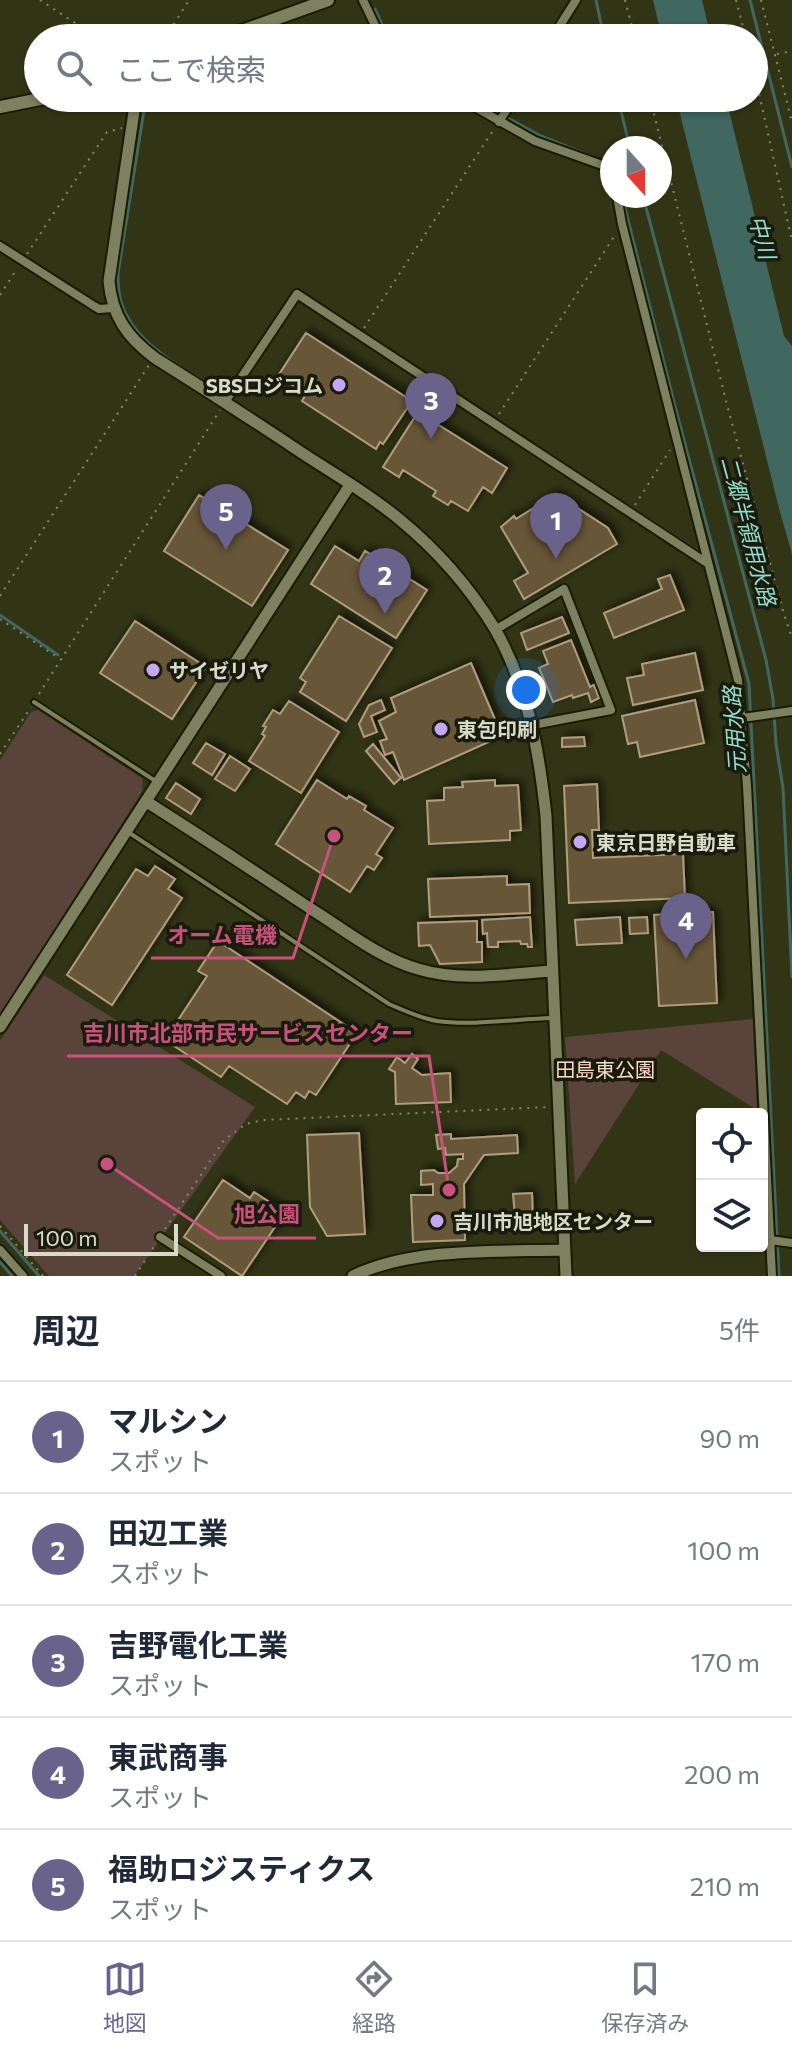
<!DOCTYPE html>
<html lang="ja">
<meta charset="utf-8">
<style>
:root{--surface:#fff;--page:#f2f2f3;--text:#1f2937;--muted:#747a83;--line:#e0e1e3;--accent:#69628b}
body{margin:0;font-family:Commissioner,"Noto Sans JP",sans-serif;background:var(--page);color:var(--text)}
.controls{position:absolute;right:24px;bottom:24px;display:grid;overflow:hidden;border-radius:8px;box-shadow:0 2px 6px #0004}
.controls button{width:72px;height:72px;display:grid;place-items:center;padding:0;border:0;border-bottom:2px solid var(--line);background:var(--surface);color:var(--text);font:40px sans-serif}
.compass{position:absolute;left:600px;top:136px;width:72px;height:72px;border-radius:50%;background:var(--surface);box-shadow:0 2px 6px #0004;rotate:159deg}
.scale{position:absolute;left:24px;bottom:20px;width:154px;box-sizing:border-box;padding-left:8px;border:4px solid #d8dbc9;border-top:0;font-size:22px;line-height:28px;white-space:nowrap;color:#d8dbc9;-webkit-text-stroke:6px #191b0d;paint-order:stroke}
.you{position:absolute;left:526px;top:690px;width:28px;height:28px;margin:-20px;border:6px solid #fff;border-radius:50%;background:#1a73e8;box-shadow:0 0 0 12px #1a73e833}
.badge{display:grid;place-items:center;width:52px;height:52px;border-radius:50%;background:var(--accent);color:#fff;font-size:26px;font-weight:700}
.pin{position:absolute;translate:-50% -66px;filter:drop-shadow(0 2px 4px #0008)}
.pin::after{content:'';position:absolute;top:42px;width:28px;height:24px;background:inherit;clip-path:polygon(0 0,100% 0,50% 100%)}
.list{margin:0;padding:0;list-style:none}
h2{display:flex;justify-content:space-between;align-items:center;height:104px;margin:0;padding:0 32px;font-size:34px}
h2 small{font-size:26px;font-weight:400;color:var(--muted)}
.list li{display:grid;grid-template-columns:52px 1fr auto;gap:24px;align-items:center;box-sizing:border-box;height:112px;padding:0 32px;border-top:2px solid var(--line)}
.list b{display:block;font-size:30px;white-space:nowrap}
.list p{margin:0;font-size:26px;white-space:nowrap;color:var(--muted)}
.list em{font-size:26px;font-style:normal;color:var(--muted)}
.icon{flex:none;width:44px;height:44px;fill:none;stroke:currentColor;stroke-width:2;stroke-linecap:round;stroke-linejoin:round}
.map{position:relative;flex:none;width:792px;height:1276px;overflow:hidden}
.search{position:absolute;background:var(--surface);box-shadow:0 2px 6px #0004;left:24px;right:24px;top:24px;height:88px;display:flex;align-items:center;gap:20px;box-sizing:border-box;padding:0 28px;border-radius:44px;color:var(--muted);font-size:30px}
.sheet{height:664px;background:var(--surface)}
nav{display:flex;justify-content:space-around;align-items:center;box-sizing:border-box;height:112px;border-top:2px solid var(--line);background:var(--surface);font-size:22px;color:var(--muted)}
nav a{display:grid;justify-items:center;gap:4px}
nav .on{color:var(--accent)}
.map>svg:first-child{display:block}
</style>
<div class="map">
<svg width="792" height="1276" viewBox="0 0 792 1276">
<defs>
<filter id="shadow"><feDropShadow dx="4" dy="-4" stdDeviation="4" flood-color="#0009"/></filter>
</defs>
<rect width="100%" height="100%" fill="#323515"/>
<!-- green -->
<path fill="#59433a" d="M38,710L143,779L142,792L0,1016V760L31,712Z
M44,975L255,1107L134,1276H49L0,1220V1041Z
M753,1019L757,1110L661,1050L575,1184L565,1037Z"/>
<!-- water -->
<path fill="#416761" d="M653,0H702L711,38H662Z
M676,98H726L784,336L792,346V554L780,512Z"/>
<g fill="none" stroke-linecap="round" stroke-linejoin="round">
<!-- stream -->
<path stroke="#416761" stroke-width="3" d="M596,0L604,38
M750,0L792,167
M375,9L388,38
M146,98L118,273C118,279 118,286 119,292C125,341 186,370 224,394L251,357
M471,98L541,136L612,165
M618,98L630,148
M622,196L676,410L749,684L779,1276
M643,196L766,660L773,699L776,744L783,788L792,977
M524,438L705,556
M0,615L58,655
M0,1231L39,1276
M0,1262L12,1276"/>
</g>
<!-- building -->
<path fill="#685639" stroke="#b09d7d" stroke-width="2" filter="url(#shadow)" d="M306,333L412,401L383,444L380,442L376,449L302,401L306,394L278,376Z
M418,412L507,468L492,493L483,487L468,511L451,501L448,505L433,496L436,491L403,470L399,477L383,467Z
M556,494L608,528L617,544L524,599L514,581L528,573L501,527L514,516L516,519Z
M199,495L288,550L252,606L164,551Z
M335,546L359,561L365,551L427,590L396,638L311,584Z
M670,575L684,610L614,638L604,613L662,589L658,579Z
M339,616L392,648L346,721L300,692L306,682L300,678Z
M562,617L569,633L527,650L521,633Z
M135,621L206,667L172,719L100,673Z
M571,640L590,687L594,685L599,698L591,702L588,693L573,698L572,695L553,702L539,668L548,664L543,651Z
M695,653L703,690L633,705L627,678L644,675L642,664Z
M471,663L502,736L404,780L393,752L385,755L380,741L387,739L379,721L396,712L391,698Z
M381,700L385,710L371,716L377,732L364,737L359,724L369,705Z
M695,700L704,743L640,757L637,742L628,744L622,716Z
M289,701L339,732L301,793L249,761L265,736L262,734L266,727L263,726L273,710L280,714Z
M584,737L585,746L562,747V738Z
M206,743L225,754L212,775L193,763Z
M373,744L401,778L394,784L366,751Z
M230,756L250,769L235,791L215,779Z
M317,780L347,799L349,796L366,806L364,810L393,828L376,854L382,858L374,870L367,866L350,892L276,844Z
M495,780V786L518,785L521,830L510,831V840L429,844L427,801L444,800V788L463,787L462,782Z
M176,783L200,799L191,814L166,798Z
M597,784L599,830H592L593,858L683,854L685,898L569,903L564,786Z
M155,866L175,879L168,889L182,898L112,1005L67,975L136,869L148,876Z
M507,876V885L529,884L530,913L430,917L428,879Z
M713,912L717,1003L659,1006L654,915Z
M530,917L532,947H528L527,944H521L520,941L498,942V947H488L487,933L483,934L482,920Z
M620,917L622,943L577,945L575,920Z
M647,917L648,933L630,934L629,918Z
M477,921V942H482V962L440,964L430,945L419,946L418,923Z
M218,941L357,1033L316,1095L309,1091L305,1098L296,1092L287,1104L229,1066L221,1077L165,1040L207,976L198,971Z
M412,1054L418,1059L412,1068L422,1075L450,1073L451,1102L396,1104L395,1072L389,1069L397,1057L405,1063Z
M359,1133L365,1234L327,1236L310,1207L307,1135Z
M451,1134V1139L517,1135L518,1153L484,1155L464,1184L465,1240L413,1242L411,1195H433V1184L421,1185V1171L434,1170L438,1173H449L457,1166L458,1159H463V1154L446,1155L445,1148L438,1149L436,1135Z
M223,1180L250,1198L254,1192L285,1212L242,1276L184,1237Z
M532,1193L533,1218L524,1219L523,1216H515L513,1194Z"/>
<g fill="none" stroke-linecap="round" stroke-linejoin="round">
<!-- service casing -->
<g stroke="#1a1c00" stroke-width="8">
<path id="service" d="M34,702L157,782
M128,832L389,1004C405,1011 420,1018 437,1021C472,1026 516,1019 551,1018"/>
</g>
<!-- minor casing -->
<g stroke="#1a1c00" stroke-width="12">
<path id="minor" d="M363,0L381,38
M552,38L576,0
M459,98L535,141L605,166L612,176
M499,122L514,98
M617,196L622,224L738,680L747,786L772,1276
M0,246L94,306L99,309L113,308
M225,402L297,294L707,563
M495,630L564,589L611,710L533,725
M742,718L792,711
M160,1237L221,1276
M770,1240L792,1243
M0,1250L23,1276"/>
</g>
<!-- tertiary casing -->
<g stroke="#1a1c00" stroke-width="15">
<path id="tertiary" d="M136,98L109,281C112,316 127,337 155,358C203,388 251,419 299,451C332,473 368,493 399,519C437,550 470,588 495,629C528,687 539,751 546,816L566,1276
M147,802C202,837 257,873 311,909C345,930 379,958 418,969C460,982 508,974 552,971
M0,1027L350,485
M353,1276C413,1247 499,1252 565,1250"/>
</g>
<!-- secondary casing -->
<g stroke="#1a1c00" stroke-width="16">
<path id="secondary" d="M222,38L328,0
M0,107L45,98"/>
</g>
<!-- path -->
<path stroke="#83866d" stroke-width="2" stroke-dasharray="2 6" stroke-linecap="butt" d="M40,0L98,38
M625,0L635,38
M736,0L746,38
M761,0L792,122
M165,38L189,0
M777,54L792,51
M754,71L792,241
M650,98L727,405L783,611L792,638
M27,254L107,132L122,128
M0,295L17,269
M364,328L494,129
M499,414L615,235
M635,505L670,450
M0,596L149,365
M0,619L60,659
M39,694L220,410
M0,754L31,707
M0,1226L43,1276
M165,1229L224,1140L246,1124L263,1120L549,1107
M135,1276L155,1245"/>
<!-- service -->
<use href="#service" stroke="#7d815f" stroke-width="4"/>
<!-- minor -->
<use href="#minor" stroke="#7d815f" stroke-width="8"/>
<!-- tertiary -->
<use href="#tertiary" stroke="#7d815f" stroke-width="11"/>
<!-- secondary -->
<use href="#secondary" stroke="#7d815f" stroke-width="12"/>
</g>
<!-- markers -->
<g fill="#c4a7f1" stroke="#191b0d" stroke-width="3">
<circle cx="339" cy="385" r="8"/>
<circle cx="153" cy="670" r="8"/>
<circle cx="441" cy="729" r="8"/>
<circle cx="580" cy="842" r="8"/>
<circle cx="437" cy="1221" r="8"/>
</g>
<g text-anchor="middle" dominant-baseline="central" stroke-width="7" stroke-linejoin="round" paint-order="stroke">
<!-- poi labels -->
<g font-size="20" font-weight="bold" fill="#d8dbc9" stroke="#191b0d" text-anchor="start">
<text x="323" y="385" text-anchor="end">SBSロジコム</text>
<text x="169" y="670">サイゼリヤ</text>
<text x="457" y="729">東包印刷</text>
<text x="596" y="842">東京日野自動車</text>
<text x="453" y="1221">吉川市旭地区センター</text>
</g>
<!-- park labels -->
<g font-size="20" fill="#fdd9ca" stroke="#191b0d">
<text x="605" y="1069">田島東公園</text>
</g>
<!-- water labels -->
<g font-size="22" font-style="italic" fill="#93ddd0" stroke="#191b0d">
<text transform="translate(763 237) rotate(75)">中川</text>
<text transform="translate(749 531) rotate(75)">二郷半領用水路</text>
<text transform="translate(734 730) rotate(-94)">元用水路</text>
</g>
</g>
<!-- callouts -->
<path fill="none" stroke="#c9527c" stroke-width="3" d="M334 836L293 958H151M449 1190L429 1056H67M107 1164L218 1238H316"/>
<g fill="#c9527c" stroke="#191b0d" stroke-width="3">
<circle cx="334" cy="836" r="8"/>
<circle cx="449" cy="1190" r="8"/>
<circle cx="107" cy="1164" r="8"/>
</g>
<g font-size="22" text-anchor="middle" font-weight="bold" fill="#c9527c" stroke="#191b0d" stroke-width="7" stroke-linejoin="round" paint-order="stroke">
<text x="222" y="943">オーム電機</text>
<text x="248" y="1041">吉川市北部市民サービスセンター</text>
<text x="267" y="1222">旭公園</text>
</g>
</svg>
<div class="controls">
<button><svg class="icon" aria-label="locate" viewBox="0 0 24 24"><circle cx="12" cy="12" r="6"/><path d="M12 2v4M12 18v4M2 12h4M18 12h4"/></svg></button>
<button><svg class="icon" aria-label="layers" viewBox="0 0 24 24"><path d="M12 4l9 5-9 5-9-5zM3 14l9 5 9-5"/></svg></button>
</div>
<svg class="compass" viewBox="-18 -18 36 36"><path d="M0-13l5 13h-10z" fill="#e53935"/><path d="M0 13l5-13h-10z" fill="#747a83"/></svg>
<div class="scale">100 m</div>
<div class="you"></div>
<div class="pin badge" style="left:556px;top:559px">1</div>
<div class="pin badge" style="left:385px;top:614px">2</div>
<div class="pin badge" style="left:431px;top:439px">3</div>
<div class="pin badge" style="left:686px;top:959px">4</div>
<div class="pin badge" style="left:226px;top:550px">5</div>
<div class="search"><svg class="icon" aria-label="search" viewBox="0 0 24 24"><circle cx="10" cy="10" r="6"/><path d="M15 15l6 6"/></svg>ここで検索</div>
</div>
<section class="sheet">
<h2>周辺<small>5件</small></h2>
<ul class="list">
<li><span class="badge">1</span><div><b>マルシン</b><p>スポット</p></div><em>90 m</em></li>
<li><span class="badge">2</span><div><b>田辺工業</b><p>スポット</p></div><em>100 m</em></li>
<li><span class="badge">3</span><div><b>吉野電化工業</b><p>スポット</p></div><em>170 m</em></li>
<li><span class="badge">4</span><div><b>東武商事</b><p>スポット</p></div><em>200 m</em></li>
<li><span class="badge">5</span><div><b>福助ロジスティクス</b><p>スポット</p></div><em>210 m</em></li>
</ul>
</section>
<nav>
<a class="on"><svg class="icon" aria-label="map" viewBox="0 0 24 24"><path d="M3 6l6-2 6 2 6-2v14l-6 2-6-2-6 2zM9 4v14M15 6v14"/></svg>地図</a>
<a><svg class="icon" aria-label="directions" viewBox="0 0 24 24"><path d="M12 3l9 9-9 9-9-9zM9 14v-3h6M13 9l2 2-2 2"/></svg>経路</a>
<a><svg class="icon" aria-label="saved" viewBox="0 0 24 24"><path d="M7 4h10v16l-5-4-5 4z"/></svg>保存済み</a>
</nav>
